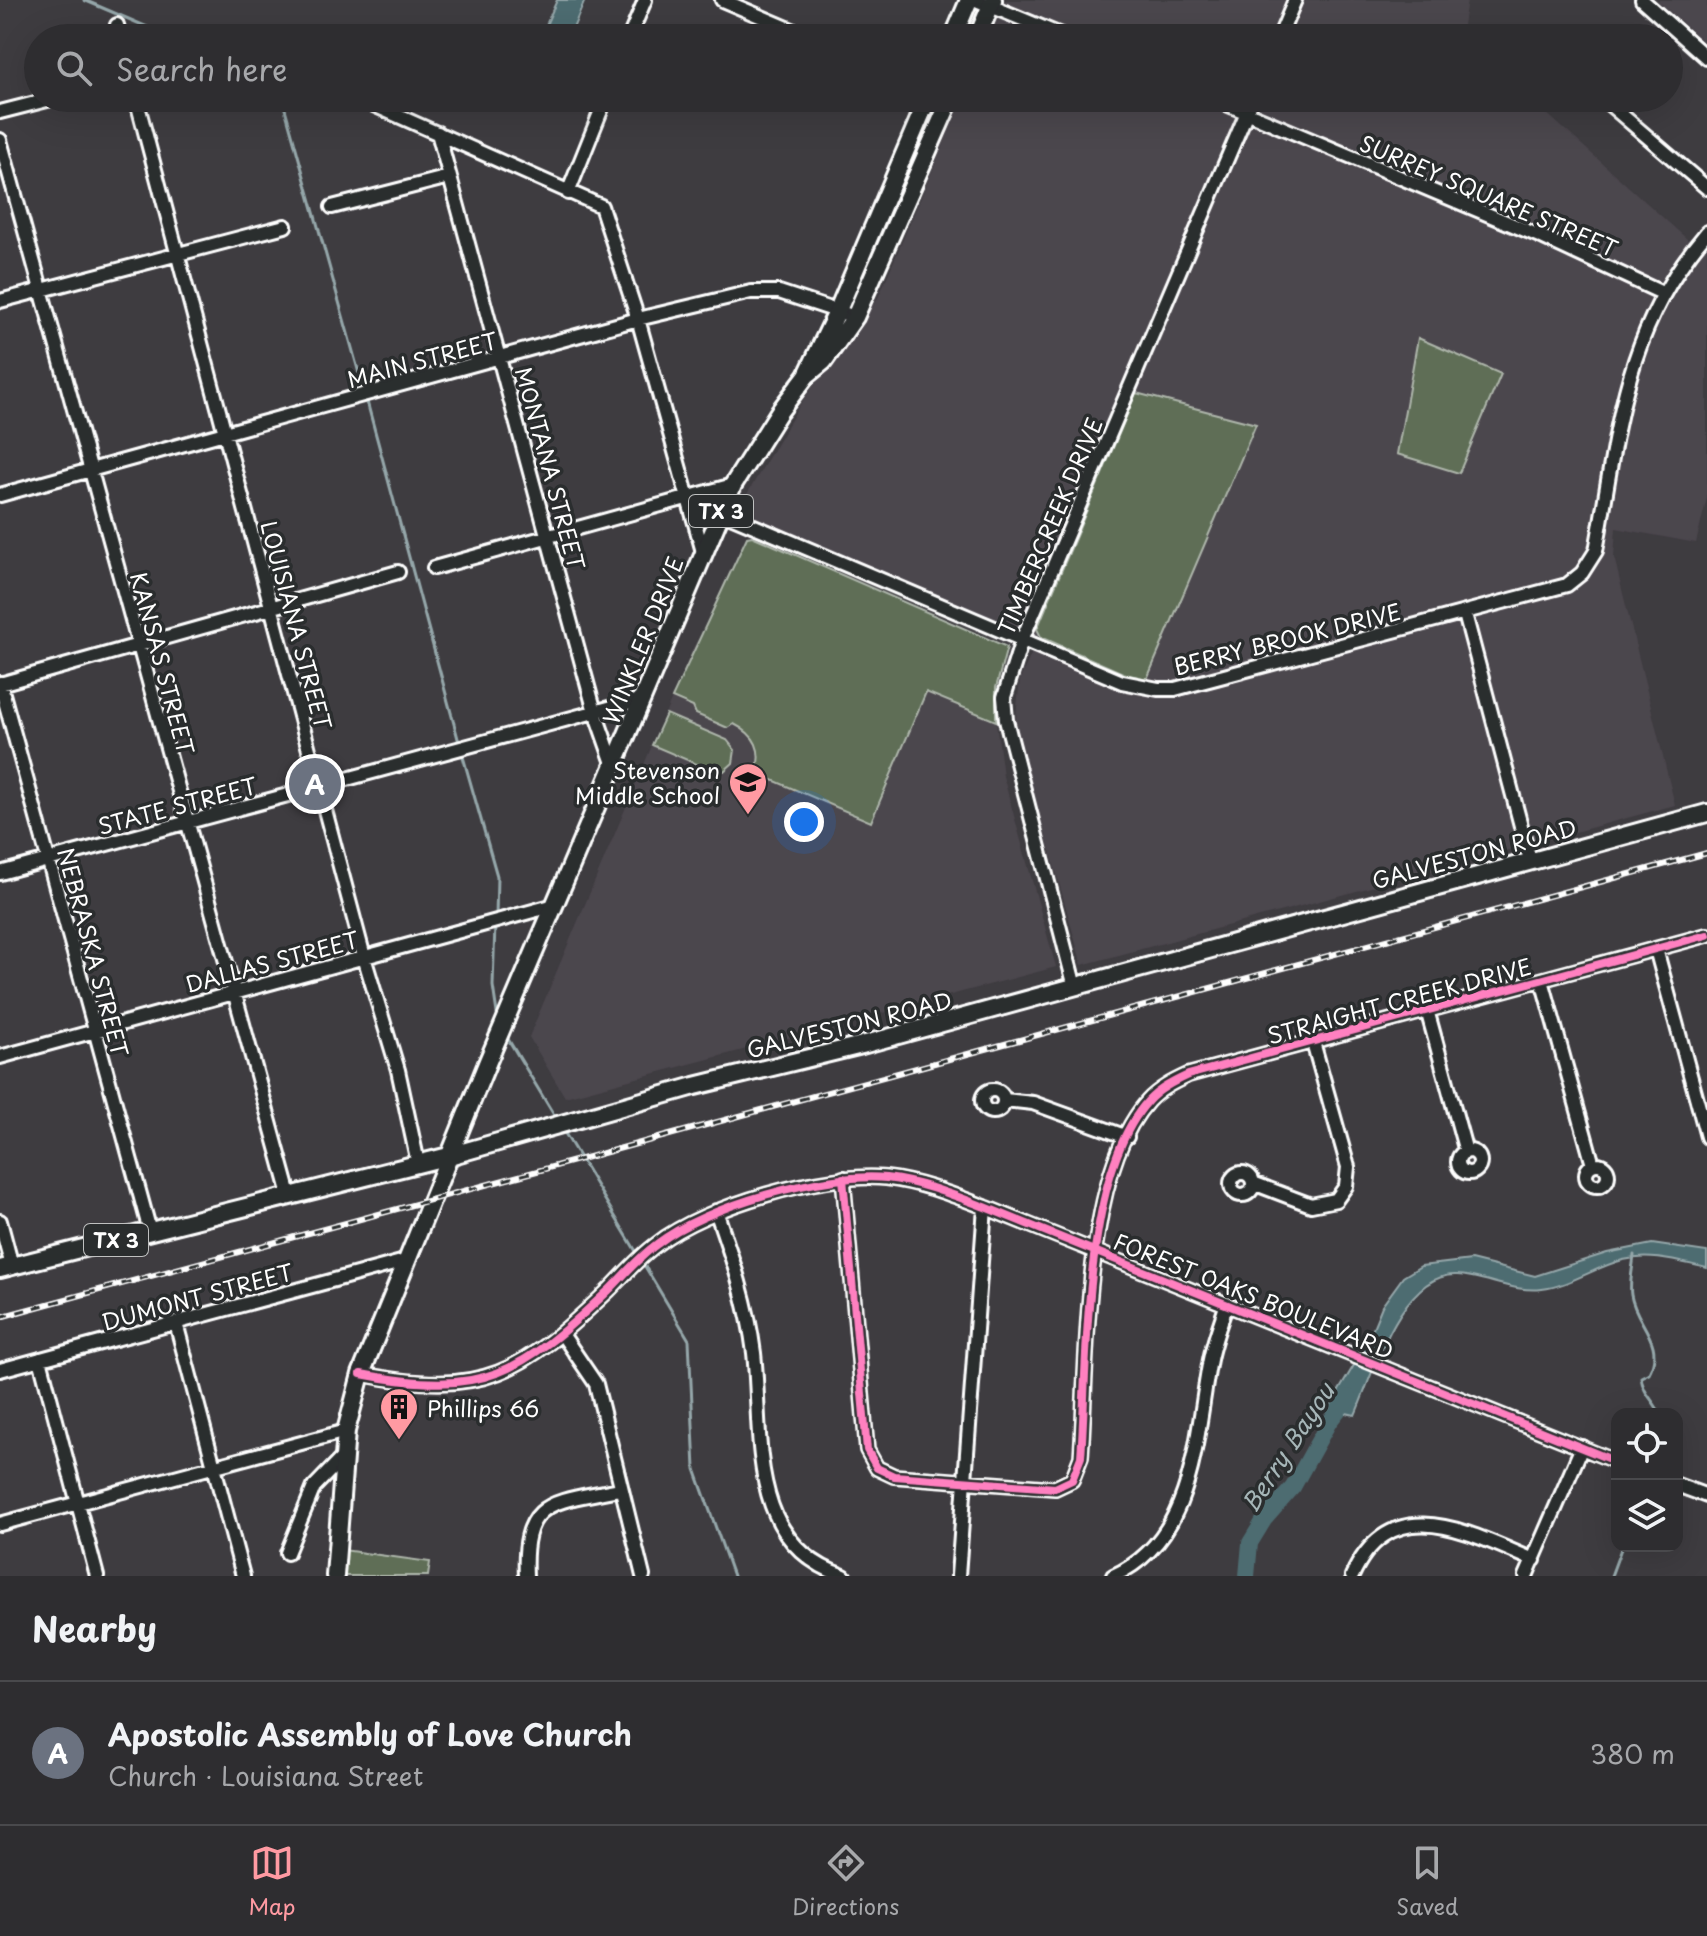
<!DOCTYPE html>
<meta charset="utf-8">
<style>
:root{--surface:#2e2d30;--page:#363538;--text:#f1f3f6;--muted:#a7a8ab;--line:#49494c;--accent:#ff9aa2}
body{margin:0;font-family:"Playpen Sans",sans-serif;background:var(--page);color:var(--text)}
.controls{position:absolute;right:24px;bottom:24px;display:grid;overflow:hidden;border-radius:16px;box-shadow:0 8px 32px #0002}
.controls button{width:72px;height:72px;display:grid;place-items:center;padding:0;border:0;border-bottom:2px solid var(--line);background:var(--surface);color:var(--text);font:40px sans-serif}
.you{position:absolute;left:804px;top:822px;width:28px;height:28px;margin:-20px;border:6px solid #fff;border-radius:50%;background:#1a73e8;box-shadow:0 0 0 12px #1a73e833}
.badge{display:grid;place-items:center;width:52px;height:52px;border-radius:50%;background:var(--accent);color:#fff;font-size:26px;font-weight:700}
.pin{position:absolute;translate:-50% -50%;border:4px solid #fff;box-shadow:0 2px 8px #0006}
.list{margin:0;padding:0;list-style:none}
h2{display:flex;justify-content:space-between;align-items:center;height:104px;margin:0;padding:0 32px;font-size:34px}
h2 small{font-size:26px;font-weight:400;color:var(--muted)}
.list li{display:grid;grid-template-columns:52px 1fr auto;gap:24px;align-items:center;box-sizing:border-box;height:144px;padding:0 32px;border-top:2px solid var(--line)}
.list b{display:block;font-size:30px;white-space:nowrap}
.list p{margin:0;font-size:26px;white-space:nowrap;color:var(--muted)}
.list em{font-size:26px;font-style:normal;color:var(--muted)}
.icon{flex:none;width:44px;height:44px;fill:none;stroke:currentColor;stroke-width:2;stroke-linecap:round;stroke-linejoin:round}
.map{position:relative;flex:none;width:1707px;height:1576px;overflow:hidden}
.search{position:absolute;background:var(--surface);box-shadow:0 8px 32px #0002;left:24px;right:24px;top:24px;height:88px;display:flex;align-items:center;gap:20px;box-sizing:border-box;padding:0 28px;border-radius:44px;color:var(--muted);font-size:30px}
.sheet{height:248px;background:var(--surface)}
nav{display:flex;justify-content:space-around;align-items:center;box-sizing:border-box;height:112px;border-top:2px solid var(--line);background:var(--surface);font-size:22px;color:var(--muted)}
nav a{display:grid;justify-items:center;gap:4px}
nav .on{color:var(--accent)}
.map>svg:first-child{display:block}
</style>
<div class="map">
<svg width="1707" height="1576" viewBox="0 0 1707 1576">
<rect width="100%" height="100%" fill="#3e3c40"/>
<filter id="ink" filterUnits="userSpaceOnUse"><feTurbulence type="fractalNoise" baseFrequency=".0125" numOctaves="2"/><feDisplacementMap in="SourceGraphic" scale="16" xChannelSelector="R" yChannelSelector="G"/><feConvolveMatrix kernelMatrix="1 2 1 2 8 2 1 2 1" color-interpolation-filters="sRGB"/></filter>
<g filter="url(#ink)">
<!-- built -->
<path fill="#4c464d" d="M1005,0H1467L1461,38H989Z
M1657,0H1707V45Z
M963,98H1490L1544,111L1688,240L1707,220V498L1696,543L1616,528L1614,557L1675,805L1082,965L1015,726L1020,679L1039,637L737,511L801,403L878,298Z
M752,536L926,692L996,721L1003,776L1056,967L565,1097L529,1037L694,646L718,607L747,537Z"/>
<!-- green -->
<path fill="#5e6e57" stroke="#aeb6ab" stroke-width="2" d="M1418,338L1501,374L1459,473L1397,454Z
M1136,393L1256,424L1147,679L1125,674L1041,637L1037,629Z
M752,536L1007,647L996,688V721L926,692L871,822L756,773C763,750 756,735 734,724L728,728L696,714L693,707L672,698L747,537Z
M666,714L727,740L735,750L733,763L724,771H713L652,745Z
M343,1550L430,1562L428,1576H343Z"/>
<!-- water -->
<path fill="#4e6c71" stroke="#95a7aa" stroke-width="2" d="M557,0H585L569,38H547L546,25Z
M1652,1244L1707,1252V1268C1679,1262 1652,1253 1623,1260C1595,1267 1569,1286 1542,1289C1515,1293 1484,1276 1457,1275C1401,1272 1373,1374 1355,1415L1328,1409L1366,1345L1382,1306L1403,1277L1421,1266L1471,1260L1535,1276L1607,1253Z"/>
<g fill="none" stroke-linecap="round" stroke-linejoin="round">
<!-- stream -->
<path stroke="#95a7aa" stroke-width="3" d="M84,0L173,38
M282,98L364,391
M366,398L460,746
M462,753L497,876L496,917
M495,924L493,986L498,1020
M505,1034L557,1120
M563,1130L637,1253
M1634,1255C1633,1267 1629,1283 1631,1295C1635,1323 1666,1342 1649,1373L1641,1377C1643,1394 1654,1400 1660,1414
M643,1263L689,1340L695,1469L733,1576
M1611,1576L1622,1546"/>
<!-- river -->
<path stroke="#4e6c71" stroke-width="16" d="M1247,1576L1250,1543L1264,1520L1293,1487L1329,1422L1349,1397"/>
<!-- minor casing -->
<g stroke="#fff" stroke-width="18">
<path id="minor" d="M722,0L811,38
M976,0L1068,38
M1642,0L1707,58
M117,25L120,38
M629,38L645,0
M1279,38L1295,0
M136,98L364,957L398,1070L418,1163
M358,98L601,206L638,319L703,552
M1212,98L1544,238L1662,293
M1602,98L1707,188
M0,112L55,98
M438,133L595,712L614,766
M0,140L290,1195
M568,193L606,98
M332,207L449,177
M0,301L285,226
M0,495L638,319L751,292H779L855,317
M721,512L1122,682L1158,689H1175L1567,585L1582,573L1596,551C1618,430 1623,330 1707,232
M434,568L733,485
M1465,614L1530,860
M0,683L150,1231
M0,684L398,572
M0,873L642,699
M1656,949L1707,1137
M1542,980L1593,1165
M1075,987L1006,720L1004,697L1022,640L1253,98
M1427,1010L1466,1152
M0,1057L555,905
M982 1101a11 11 0 1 1 22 0a11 11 0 1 1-22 0Z
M1004,1100L1033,1103L1127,1137
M1458 1162a11 11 0 1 1 22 0a11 11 0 1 1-22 0Z
M1586 1175a11 11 0 1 1 22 0a11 11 0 1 1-22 0Z
M1231 1184a11 11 0 1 1 22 0a11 11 0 1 1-22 0Z
M843,1178L867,1450L877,1468L894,1476L1055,1488L1072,1480L1081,1457C1088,1361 1082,1174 1148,1101C1159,1089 1173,1082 1188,1075L1707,935
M1253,1183L1311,1205L1336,1200L1346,1186L1348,1167L1313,1042
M716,1211C732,1257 748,1304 754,1353C763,1434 745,1543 844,1576
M0,1221L12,1266
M176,1323L243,1576
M562,1334L596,1384L643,1576
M40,1359L97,1576
M0,1370L405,1261
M361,1374C485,1398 520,1374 609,1290C624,1275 639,1257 657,1244C705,1206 825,1172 886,1178C921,1182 953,1195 985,1207L1617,1462
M1677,1485L1707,1496
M0,1524L346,1431
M287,1553L314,1487L342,1458
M526,1576C522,1497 554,1503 619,1489
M958,1576L985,1207
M1113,1576C1194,1540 1195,1441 1209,1365C1212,1345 1220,1325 1226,1306
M1352,1576C1392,1488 1470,1534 1534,1560
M1526,1576L1582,1447"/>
</g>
<!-- major casing -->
<g stroke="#fff" stroke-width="22">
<path id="major" d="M953,38L969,0
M977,38L993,0
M807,375L838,310L928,98
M0,1269L449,1156L695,1086L862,1045L1707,813
M335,1576L346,1431L361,1374L488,1061L733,485L779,412L807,375L824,361L855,317L951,98"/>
</g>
<!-- minor -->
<use href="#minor" stroke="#2a2d2e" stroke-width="12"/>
<!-- major -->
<use href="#major" stroke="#2a2d2e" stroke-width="16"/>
<!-- rail casing -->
<g stroke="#fff" stroke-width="6">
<path id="rail" d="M0,1317L1707,853"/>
</g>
<!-- rail -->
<use href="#rail" stroke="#2a2d2e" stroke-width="3" stroke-dasharray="9" stroke-linecap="butt"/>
<!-- cycleway casing -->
<g stroke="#2a2d2e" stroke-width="13">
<path id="cycleway" d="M843,1178L867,1450L877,1468L894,1476L1055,1488L1072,1480L1081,1457C1088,1361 1082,1174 1148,1101C1159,1089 1173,1082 1188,1075L1707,935
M361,1374C485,1398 520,1374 609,1290C624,1275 639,1257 657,1244C705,1206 825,1172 886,1178C921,1182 953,1195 985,1207L1617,1462"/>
</g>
<!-- cycleway -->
<use href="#cycleway" stroke="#ff80c0" stroke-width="8"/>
</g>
</g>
<!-- icons -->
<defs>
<g id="school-pin" transform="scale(2)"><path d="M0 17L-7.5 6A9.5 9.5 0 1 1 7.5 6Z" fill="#ff9aa2" stroke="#2a2d2e"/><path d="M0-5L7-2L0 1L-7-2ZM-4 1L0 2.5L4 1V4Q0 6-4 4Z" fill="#111"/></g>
<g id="building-pin" transform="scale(2)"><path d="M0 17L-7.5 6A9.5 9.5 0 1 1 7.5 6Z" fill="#ff9aa2" stroke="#2a2d2e"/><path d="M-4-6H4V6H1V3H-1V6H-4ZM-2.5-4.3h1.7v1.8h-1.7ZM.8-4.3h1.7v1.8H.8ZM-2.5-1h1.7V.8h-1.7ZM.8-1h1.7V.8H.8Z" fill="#111"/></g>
</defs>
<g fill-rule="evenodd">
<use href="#school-pin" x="748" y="782"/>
<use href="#building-pin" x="399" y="1407"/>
</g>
<g text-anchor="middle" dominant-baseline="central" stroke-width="7" stroke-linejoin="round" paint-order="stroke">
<!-- shield labels -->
<g fill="#2a2d2e" stroke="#bfc0c0" stroke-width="2">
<rect x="689" y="495" width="64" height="32" rx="6"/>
<rect x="84" y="1224" width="64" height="32" rx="6"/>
</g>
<g font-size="20" font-weight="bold" fill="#fff">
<text x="721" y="511">TX 3</text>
<text x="116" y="1240">TX 3</text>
</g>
<!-- street labels -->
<g font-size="22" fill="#fff" stroke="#2a2d2e">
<text transform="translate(1489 195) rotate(23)">SURREY SQUARE STREET</text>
<text transform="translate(422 359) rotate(-15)">MAIN STREET</text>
<text transform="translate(551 468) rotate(75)">MONTANA STREET</text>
<text transform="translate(1049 526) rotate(-67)">TIMBERCREEK DRIVE</text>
<text transform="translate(297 625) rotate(75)">LOUISIANA STREET</text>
<text transform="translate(1287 638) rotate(-14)">BERRY BROOK DRIVE</text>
<text transform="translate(642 640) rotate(-68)">WINKLER DRIVE</text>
<text transform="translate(163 663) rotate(75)">KANSAS STREET</text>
<text transform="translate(177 805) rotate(-15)">STATE STREET</text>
<text transform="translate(1474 853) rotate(-15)">GALVESTON ROAD</text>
<text transform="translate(94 952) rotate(75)">NEBRASKA STREET</text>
<text transform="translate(272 961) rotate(-15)">DALLAS STREET</text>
<text transform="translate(1399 1000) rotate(-15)">STRAIGHT CREEK DRIVE</text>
<text transform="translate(849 1024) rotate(-14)">GALVESTON ROAD</text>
<text transform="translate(1254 1295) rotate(22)">FOREST OAKS BOULEVARD</text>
<text transform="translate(197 1296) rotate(-15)">DUMONT STREET</text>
</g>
<!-- poi labels -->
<g font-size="22" fill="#fff" stroke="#2a2d2e" text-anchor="end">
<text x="720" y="769">Stevenson<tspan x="720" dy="25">Middle School</tspan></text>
<text x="427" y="1407" text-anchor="start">Phillips 66</text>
</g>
<!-- water labels -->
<g font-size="24" font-style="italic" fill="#a6b6b8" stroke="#2a2d2e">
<text transform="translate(1287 1447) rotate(-57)">Berry Bayou</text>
</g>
</g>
</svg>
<div class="controls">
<button><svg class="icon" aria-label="locate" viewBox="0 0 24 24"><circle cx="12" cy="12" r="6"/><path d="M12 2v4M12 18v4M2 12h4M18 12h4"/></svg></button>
<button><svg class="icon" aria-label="layers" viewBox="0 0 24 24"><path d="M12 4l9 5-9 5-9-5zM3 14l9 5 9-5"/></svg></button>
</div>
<div class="you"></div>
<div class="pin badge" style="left:315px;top:784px;background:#6b7280">A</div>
<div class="search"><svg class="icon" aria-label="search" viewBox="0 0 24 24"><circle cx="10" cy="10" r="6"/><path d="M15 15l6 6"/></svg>Search here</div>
</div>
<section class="sheet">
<h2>Nearby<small></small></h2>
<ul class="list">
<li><span class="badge" style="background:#6b7280">A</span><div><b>Apostolic Assembly of Love Church</b><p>Church · Louisiana Street</p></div><em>380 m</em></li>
</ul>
</section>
<nav>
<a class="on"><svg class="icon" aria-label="map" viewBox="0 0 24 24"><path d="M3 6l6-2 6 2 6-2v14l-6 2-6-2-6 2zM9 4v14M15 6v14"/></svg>Map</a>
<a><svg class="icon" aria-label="directions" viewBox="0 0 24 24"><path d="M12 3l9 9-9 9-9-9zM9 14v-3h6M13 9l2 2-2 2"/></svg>Directions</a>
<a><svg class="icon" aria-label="saved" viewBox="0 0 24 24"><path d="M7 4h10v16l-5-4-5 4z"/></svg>Saved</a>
</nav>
